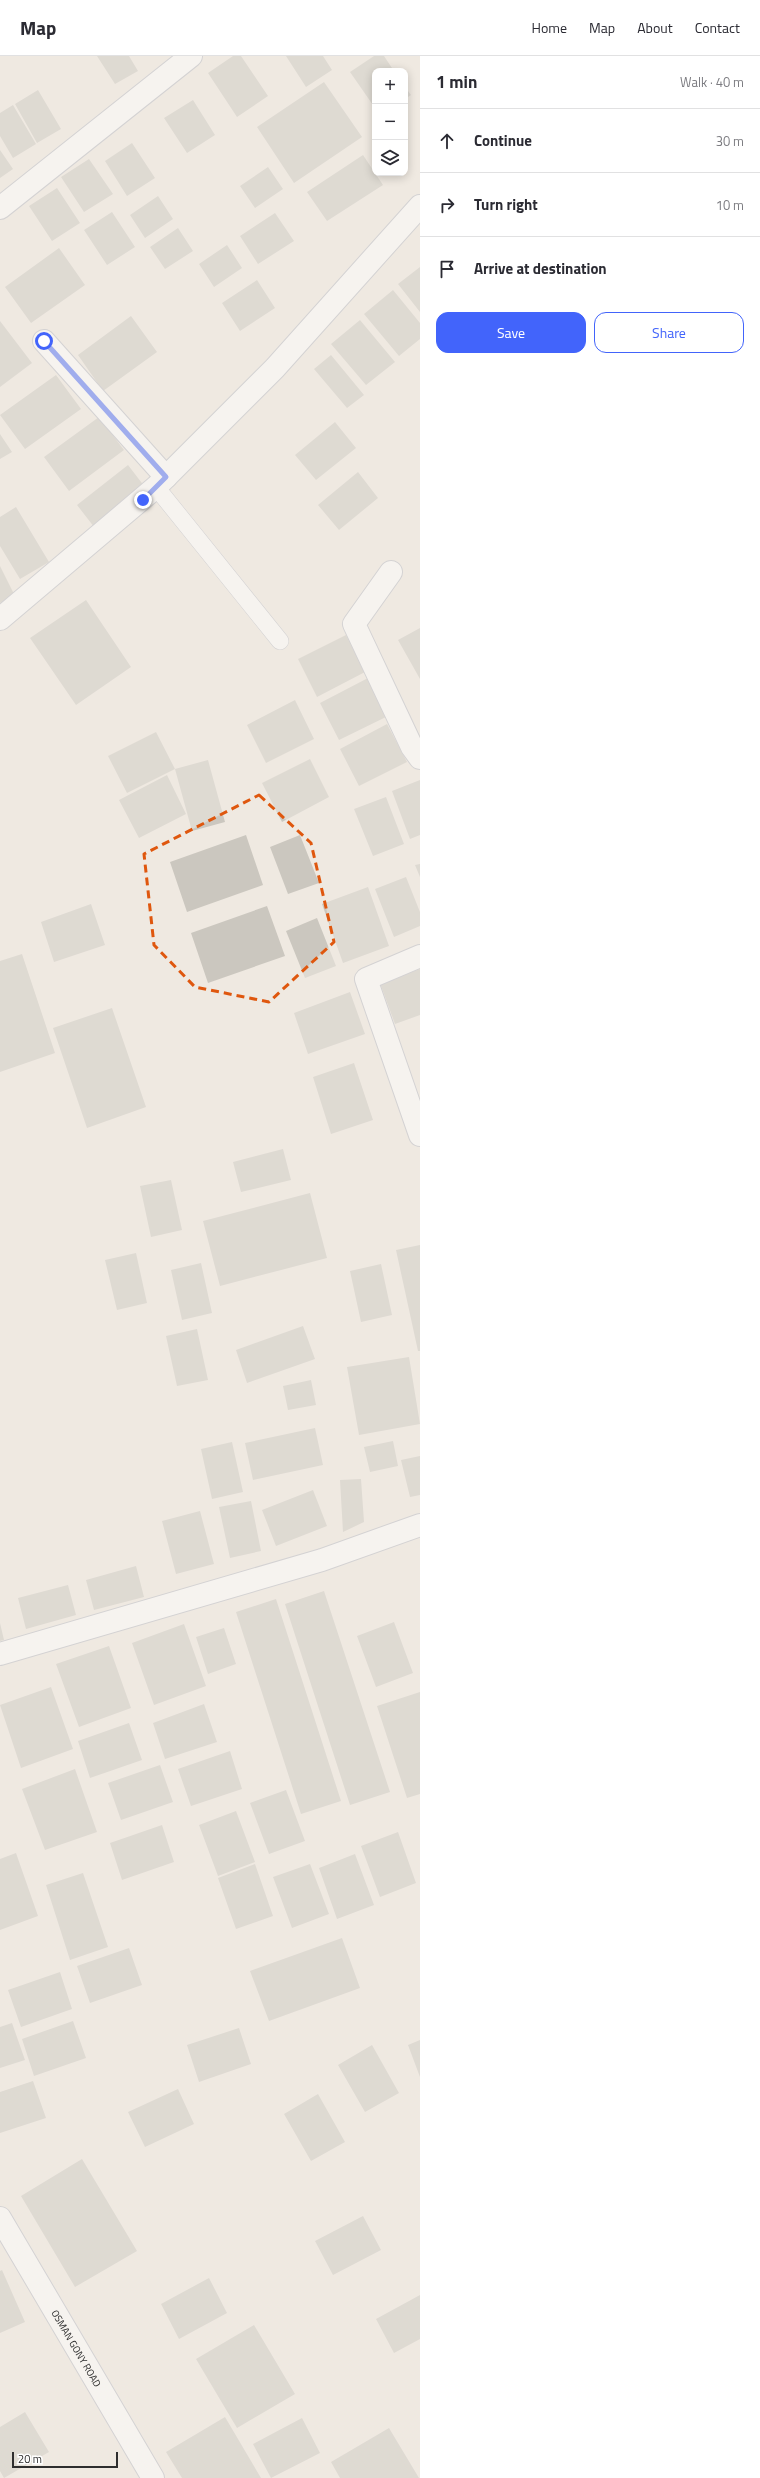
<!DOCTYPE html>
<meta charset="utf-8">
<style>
:root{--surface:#fff;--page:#f2f2f3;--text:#2b2b33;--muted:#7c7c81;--line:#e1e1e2;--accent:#4264fb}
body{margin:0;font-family:"Titillium Web",sans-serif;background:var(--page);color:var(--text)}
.controls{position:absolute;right:12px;top:12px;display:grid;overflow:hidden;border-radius:8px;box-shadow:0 2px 10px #0003}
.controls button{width:36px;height:36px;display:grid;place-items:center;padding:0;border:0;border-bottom:1px solid var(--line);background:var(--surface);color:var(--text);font:20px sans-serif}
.scale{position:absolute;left:12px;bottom:10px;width:106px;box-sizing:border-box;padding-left:4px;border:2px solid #2e2e2e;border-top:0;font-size:11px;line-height:14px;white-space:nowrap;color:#2e2e2e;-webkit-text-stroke:3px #fff;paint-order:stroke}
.stop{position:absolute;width:12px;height:12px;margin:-9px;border:3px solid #4264fb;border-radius:50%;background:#fff}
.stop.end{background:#4264fb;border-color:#fff;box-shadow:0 1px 4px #0008}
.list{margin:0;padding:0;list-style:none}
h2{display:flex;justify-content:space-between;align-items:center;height:52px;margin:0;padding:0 16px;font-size:17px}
h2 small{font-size:13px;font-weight:400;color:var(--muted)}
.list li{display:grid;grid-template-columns:26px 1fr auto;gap:12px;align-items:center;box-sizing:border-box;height:64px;padding:0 16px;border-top:1px solid var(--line)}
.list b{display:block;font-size:15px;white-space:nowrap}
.list em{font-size:13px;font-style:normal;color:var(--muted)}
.actions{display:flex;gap:8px;padding:12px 16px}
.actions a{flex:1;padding:9px 0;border:1px solid var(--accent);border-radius:12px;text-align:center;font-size:14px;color:var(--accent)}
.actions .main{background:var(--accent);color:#fff}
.icon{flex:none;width:22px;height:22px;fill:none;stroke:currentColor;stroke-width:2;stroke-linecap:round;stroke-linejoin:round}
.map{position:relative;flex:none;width:420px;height:2422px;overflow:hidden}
header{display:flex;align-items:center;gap:24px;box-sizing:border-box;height:56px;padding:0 20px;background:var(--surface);border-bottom:1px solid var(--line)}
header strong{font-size:19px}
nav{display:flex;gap:22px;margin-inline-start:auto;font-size:14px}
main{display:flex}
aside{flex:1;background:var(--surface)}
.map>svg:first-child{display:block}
</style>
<header>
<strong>Map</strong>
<nav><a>Home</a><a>Map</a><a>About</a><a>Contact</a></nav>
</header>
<main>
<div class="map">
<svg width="420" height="2422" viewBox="0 0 420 2422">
<rect width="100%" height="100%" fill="#efe9e1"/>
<!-- building -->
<path fill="#cbc7bf" d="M97,0H129L138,15L115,28Z
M233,0H241L268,40L237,61L208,17Z
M286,0H323L332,14L306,31Z
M374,0H384L394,15H375V52L350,16Z
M324,26L362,81L294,127L257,71Z
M405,31L411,39L405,43Z
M38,34L61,73L37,87L15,48Z
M193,44L215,79L187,97L164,62Z
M13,49L36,88L13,102L0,80V57Z
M132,87L155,122L127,140L105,105Z
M0,94L13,113L0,122Z
M363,99L383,129L327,165L307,136Z
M89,103L113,138L84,156L61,121Z
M268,111L283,133L255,152L240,130Z
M57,132L80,167L52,185L29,150Z
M158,140L173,163L145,182L130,159Z
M112,156L135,191L107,209L84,174Z
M275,157L294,185L258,208L240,180Z
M178,172L193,195L165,213L150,191Z
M227,189L242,212L214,231L199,208Z
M59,192L85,229L31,267L5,231Z
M420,211V256L398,228Z
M257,224L275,252L240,275L222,247Z
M393,234L420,267V283L399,300L364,258Z
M131,260L157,296L103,335L78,299Z
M360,264L395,306L366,329L331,288Z
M0,265L32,307L0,331Z
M331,299L364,339L347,352L314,313Z
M56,319L81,353L25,393L0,359Z
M99,361L124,394L69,435L44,401Z
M335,366L356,392L316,424L295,399Z
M0,378L12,396L0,403Z
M128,409L148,435L98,476L77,449Z
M358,416L378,442L339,474L318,449Z
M16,451L49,506L20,523L0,490V461Z
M0,510L15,540L0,547Z
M86,544L131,611L76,649L30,582Z
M420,572V623L398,584Z
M346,579L365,616L317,641L298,603Z
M368,622L388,660L339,684L320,647Z
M295,644L314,683L266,707L247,669Z
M387,668L407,706L359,730L340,693Z
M156,676L175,713L127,737L108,700Z
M310,703L329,741L282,766L262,727Z
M208,704L225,766L192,775L175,713Z
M167,719L186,758L139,782L119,744Z
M420,724V779L410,783L392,735Z
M386,741L404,788L373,800L354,753Z
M246,779L263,829L187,856L170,806Z
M300,779L319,827L288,838L270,791Z
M420,808V821L415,809Z
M406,821L420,856V870L394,881L375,833Z
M368,831L389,890L343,907L322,848Z
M91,848L105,889L54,906L41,866Z
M267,850L285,900L208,927L191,877Z
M317,862L336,910L305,922L286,875Z
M22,898L55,997L0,1016V905Z
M420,913V959L395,968L380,927Z
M350,936L365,978L308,998L294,957Z
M112,952L146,1051L87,1072L53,972Z
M354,1007L373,1064L331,1078L313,1021Z
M283,1093L291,1124L241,1136L233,1106Z
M171,1124L182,1174L151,1181L140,1130Z
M310,1137L327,1202L220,1230L203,1165Z
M420,1189V1295H418L396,1194Z
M136,1197L147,1247L117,1254L105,1204Z
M201,1207L212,1257L182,1264L171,1214Z
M381,1208L392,1259L361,1266L350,1215Z
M303,1270L315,1303L247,1327L236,1294Z
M197,1273L208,1324L177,1330L166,1280Z
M409,1301L420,1368L359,1379L347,1311Z
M311,1324L316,1349L288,1354L283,1330Z
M315,1372L323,1409L253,1424L245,1387Z
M393,1385L398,1410L370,1416L364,1391Z
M232,1386L243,1436L212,1443L201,1393Z
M420,1400V1439L410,1441L401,1404Z
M361,1423L364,1466L343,1476L340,1424Z
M313,1434L327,1470L276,1490L262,1454Z
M251,1445L261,1495L230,1502L219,1451Z
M200,1455L214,1508L176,1518L162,1465Z
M136,1510L144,1541L94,1554L86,1524Z
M68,1529L76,1559L26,1573L18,1542Z
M324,1535L390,1736L350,1749L285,1548Z
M276,1543L341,1745L301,1758L236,1556Z
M394,1566L413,1617L376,1631L357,1580Z
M0,1567L4,1584L0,1585Z
M184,1568L206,1630L154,1649L132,1587Z
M224,1572L236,1608L208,1618L196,1581Z
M109,1590L131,1652L79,1671L56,1608Z
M51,1631L73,1693L21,1712L0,1649Z
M420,1636V1738L407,1742L377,1650Z
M204,1648L217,1686L165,1703L153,1667Z
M129,1667L142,1704L90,1722L78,1685Z
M230,1695L242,1733L191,1750L178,1713Z
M160,1709L173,1746L121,1764L108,1727Z
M75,1713L97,1776L45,1794L22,1733Z
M286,1734L305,1785L269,1798L250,1747Z
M236,1755L255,1806L218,1820L199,1769Z
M162,1769L174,1806L122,1824L110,1787Z
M398,1776L416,1827L380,1841L361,1790Z
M16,1797L38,1860L0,1874V1803Z
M355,1798L374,1849L337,1863L319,1812Z
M255,1808L273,1860L236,1873L218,1822Z
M310,1808L329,1858L292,1872L273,1821Z
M83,1817L108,1891L70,1904L46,1829Z
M342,1882L360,1932L269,1965L250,1915Z
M129,1892L142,1929L90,1947L77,1910Z
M60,1916L72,1953L21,1971L8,1934Z
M73,1965L86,2002L34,2020L22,1983Z
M12,1967L25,2004L0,2012V1971Z
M239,1972L251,2008L199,2026L187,1989Z
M420,1984V2021L408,1989Z
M372,1989L399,2037L365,2056L338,2009Z
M33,2025L46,2062L0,2077V2036Z
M178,2033L194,2068L145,2091L128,2056Z
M318,2038L345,2086L311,2105L284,2058Z
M82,2103L137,2195L75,2231L21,2140Z
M363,2160L381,2194L333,2219L315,2185Z
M2,2214L25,2266L0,2277V2215Z
M209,2222L227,2257L179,2283L161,2248Z
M420,2239V2283L394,2297L376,2263Z
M254,2269L295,2338L237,2372L196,2303Z
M25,2356L49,2396L4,2422L0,2415V2371Z
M225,2361L261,2422H182L166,2396Z
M302,2362L320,2397L271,2422L253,2388Z
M389,2372L419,2422H340L331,2406Z"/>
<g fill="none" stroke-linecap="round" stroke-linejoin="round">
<!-- lane casing -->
<g stroke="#b4b7c1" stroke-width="18">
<path id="lane" d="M156,431L280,585"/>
</g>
<!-- street casing -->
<g stroke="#b4b7c1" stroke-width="24">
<g id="street">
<path d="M0,152L191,0"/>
<path d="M44,285L166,421"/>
<path d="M391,516L354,568L412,691L420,702"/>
<path d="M0,563L156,431L275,312L420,150"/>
<path d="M420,900L366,923L420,1079"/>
<path d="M0,1598L322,1504L420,1469"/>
<path id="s1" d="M0,2162L153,2422"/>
</g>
</g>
<!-- lane -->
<use href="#lane" stroke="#fff" stroke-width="17"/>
<!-- street -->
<use href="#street" stroke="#fff" stroke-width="22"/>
</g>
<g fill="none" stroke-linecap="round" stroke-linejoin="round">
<!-- route -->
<path stroke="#4264fb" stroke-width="5" d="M44,285L166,421L143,444"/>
</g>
<!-- marked area -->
<path d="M0 0H420V2422H0ZM259,739L311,787L334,886L269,946L195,931L154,889L144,798Z" fill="#efe9e1" fill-opacity=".55" fill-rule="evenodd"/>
<path fill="none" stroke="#df570e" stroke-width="3" stroke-dasharray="8 5" stroke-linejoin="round" d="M259,739L311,787L334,886L269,946L195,931L154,889L144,798Z"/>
<g text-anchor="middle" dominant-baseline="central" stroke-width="3" stroke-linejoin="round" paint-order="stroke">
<!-- street labels -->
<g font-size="10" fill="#2e2e2e" stroke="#fff">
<text stroke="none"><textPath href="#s1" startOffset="151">OSMAN GONY ROAD</textPath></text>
</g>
</g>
</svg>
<div class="controls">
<button>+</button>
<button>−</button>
<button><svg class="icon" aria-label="layers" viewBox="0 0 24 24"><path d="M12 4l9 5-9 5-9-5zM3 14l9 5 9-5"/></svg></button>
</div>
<div class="scale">20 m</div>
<div class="stop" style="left:44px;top:285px"></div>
<div class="stop end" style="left:143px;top:444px"></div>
</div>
<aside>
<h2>1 min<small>Walk · 40 m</small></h2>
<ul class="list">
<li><svg class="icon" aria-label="ahead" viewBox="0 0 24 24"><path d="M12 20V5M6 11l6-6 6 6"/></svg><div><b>Continue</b></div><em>30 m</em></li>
<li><svg class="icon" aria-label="right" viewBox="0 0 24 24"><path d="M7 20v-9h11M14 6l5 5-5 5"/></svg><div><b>Turn right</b></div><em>10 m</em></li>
<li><svg class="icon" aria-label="arrive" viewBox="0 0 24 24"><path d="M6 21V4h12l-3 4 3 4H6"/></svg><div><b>Arrive at destination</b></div></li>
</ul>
<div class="actions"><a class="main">Save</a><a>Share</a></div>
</aside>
</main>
